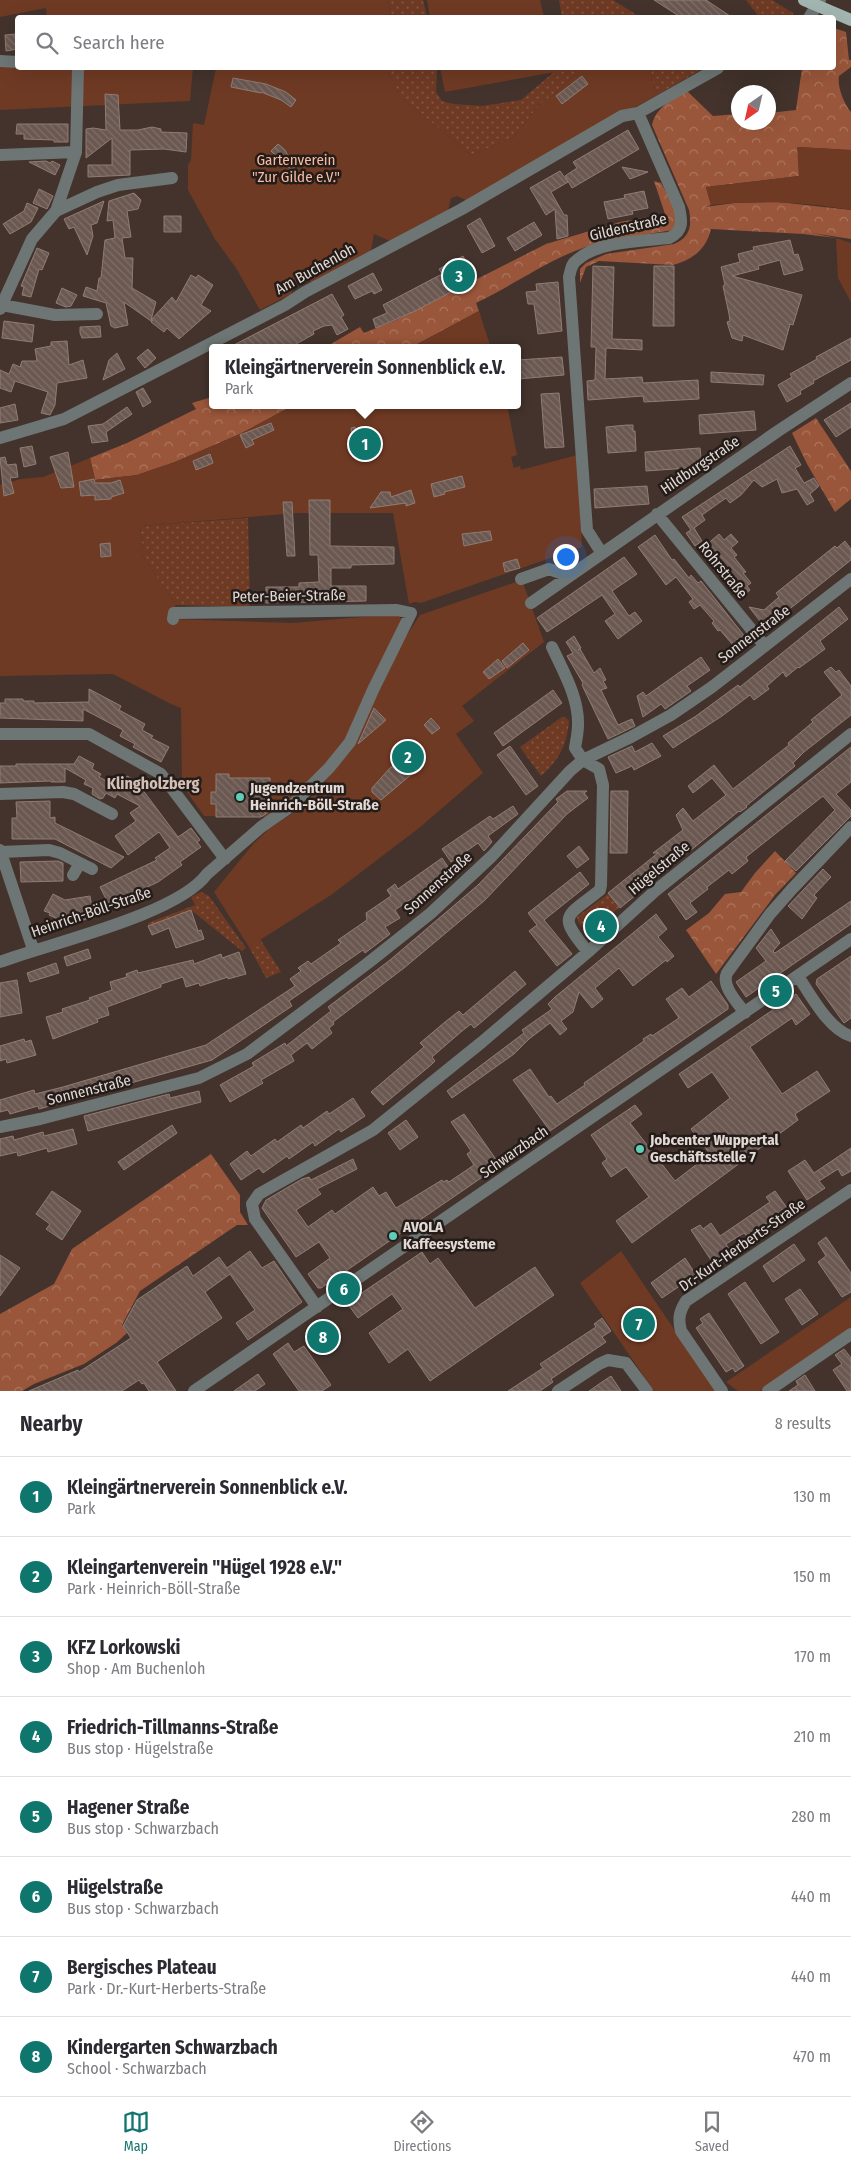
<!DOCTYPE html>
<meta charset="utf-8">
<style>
:root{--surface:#fff;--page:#f2f2f3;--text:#2b2b33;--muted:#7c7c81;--line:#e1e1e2;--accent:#0f766e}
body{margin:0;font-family:"Fira Sans Condensed",sans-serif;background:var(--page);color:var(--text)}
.compass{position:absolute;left:731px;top:85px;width:45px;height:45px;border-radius:50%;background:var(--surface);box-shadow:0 5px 20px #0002;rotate:214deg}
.you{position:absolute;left:565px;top:556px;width:18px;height:18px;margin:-12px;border:4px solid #fff;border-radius:50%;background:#1a73e8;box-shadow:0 0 0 8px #1a73e833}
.badge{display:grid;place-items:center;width:32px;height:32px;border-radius:50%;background:var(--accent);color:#fff;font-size:16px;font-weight:700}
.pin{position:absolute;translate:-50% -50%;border:2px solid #fff;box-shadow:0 1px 5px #0006}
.popup{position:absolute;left:209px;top:344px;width:312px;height:65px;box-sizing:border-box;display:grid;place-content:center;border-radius:5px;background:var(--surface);filter:drop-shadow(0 1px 4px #0005);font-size:16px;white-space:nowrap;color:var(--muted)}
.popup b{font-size:19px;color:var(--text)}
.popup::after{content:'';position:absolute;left:50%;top:100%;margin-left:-10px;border:10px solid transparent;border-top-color:var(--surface)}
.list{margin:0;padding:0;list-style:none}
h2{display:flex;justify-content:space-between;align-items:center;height:65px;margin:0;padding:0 20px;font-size:21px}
h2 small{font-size:16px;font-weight:400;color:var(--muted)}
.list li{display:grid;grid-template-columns:32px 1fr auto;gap:15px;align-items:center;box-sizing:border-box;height:80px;padding:0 20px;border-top:1px solid var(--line)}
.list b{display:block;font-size:19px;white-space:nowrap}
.list p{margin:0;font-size:16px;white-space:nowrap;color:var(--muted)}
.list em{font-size:16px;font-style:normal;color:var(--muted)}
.icon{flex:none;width:28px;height:28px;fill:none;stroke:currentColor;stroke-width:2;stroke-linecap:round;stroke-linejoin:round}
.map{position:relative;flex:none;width:851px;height:1391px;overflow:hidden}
.search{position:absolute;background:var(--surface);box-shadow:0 5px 20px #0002;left:15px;right:15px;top:15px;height:55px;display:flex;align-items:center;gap:12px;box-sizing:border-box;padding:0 18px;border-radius:5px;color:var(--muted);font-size:19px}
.sheet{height:705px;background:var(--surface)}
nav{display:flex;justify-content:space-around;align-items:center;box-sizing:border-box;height:70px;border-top:1px solid var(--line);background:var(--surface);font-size:14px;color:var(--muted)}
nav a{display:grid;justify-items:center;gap:2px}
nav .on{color:var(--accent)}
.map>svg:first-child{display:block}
</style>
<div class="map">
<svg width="851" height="1391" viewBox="0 0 851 1391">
<defs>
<pattern id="grass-dots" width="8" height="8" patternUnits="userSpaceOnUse" patternTransform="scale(1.25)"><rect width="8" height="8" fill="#6f3a24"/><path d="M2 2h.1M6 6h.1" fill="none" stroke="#835643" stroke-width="1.8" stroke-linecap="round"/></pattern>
<pattern id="forest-crowns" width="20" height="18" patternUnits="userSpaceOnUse" patternTransform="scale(1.25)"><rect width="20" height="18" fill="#99563a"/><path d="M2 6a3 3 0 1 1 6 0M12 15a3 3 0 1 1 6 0" fill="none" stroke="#ac765f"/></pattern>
<pattern id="building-back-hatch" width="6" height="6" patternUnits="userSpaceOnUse" patternTransform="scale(1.25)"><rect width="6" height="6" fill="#6a5851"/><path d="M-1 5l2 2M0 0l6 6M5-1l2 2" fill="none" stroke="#7f6f69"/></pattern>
</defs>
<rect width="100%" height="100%" fill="#43332c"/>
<!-- grass -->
<path fill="url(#grass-dots)" d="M388,0H423L427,17H391Z
M559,0H613L640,17H562Z
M746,0H772L793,13L794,17H759Z
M386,68H437L436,92L442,101L453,104L482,106L521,100L554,72V68H582L553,95L539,105L514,137L472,155L401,98Z
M650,68H704L655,96Z
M248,518L250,607L176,605L144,558L140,526Z
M562,717H565L569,721C567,745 559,760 541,776L520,747Z
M201,892L209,896L246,948L242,951L191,910L148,926V923L195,905L191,897Z
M608,894L619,908L590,931L584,930L578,922L577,917Z
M260,939L281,972L266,978L249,947Z"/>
<!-- forest -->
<path fill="url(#forest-crowns)" d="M834,28L846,32L849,60H851V67L839,76C837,87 844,104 851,112V150L798,147L799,176L706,187L711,205L705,207L734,203L778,202L851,210V239L812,233L836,238L803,234L711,229C706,250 692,260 673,265L599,261L586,267L580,283V269L586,263L606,254L674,244C690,237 692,226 689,210L652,125C656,107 672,100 686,90L713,116L738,114V122H768L769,113L796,110L802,68H834Z
M654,181L661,183C668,196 682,215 673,230C641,236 606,238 575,251C540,265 510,287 476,303L479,311L410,348H324L360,327L364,333L396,320L546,244L620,222L665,214Z
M212,397V405H294L240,434L175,462L137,475L95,480L90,458L127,443L196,409L192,403Z
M816,418L851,471V499L835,512L807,464L792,433Z
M775,851L796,873L775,895L716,974L686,930L709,913L725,894L741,892L755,873Z
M211,1154L240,1195V1212L248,1225H237L140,1291L122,1325L127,1333L116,1343L84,1364L34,1384L22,1391H0V1314L54,1284L72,1249Z"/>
<!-- green -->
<path fill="#6f3a24" d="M0,0H388L391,18H47L46,8L0,17Z
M427,0H540L544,17H430Z
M0,65L18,68H193L190,101L0,110Z
M216,68H386L401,98L472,155L514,137L539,105L553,95L582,68H650L655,96L466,200L457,196L451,198L448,211L390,241L374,234L371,251L313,283L298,275L291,294L260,310L236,268L215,239L188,190V165L191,160L193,123L204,125Z
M440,68H554L555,72L445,92Z
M797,147L851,150V210C805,202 757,200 711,205L706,187L799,176Z
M836,238L851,243V302L838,278Z
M479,311L491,348H410Z
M294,405H507L517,455L511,457L514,468L520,466L521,470L577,455L582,547L421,603L414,602L409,604L393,513H298L140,526L144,558L176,605L168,619L293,623L398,614L402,621L349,736L320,772L270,817L204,816L182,785L181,708L171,704L113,674L0,676V485L21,479L43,477L90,458L95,480L137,475L175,462L240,434Z
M522,580L544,642L462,706L474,721L456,734L483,773L419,828L331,895L249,947L214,892L254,843L269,829L302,807L332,773L379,691L403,641L420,615Z
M621,1251L716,1391H654L580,1283Z
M851,1297V1330L760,1391H738L726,1382Z"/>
<!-- building -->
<path fill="url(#building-back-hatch)" stroke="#8f7c75" d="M654,0H706L733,18H682Z
M16,34L18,49L6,51L5,35Z
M582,76L588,84L562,104L556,96Z
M233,78L266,84L286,92L296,100L291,107L281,100L261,92V93L231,87Z
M105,94L118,95L120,130H138L152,127L161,129V132L187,133L186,152L164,149L130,150V175L88,177V165H112V138L86,158V129L93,128L106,130Z
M17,124H68V142H54V140L24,139V134H16Z
M628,130L639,149L572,188L565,176L577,168L573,162Z
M278,144L285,150L296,171L294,172L271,151Z
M46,161L50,163L52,161L60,165L55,175L29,162Z
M622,167L648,172L630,179Z
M560,171L568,182L551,192L564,215H567L568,236L557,239L555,209L546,215L530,188Z
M39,189L53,196L47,209L33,203Z
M644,191L648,208L632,211L633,214L608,219L604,202L625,198L624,195Z
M134,193L141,200L138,209L127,211L131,237L122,238L125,258H133L132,288L156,302L151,320L172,297L176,302L191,275L196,278L198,275L213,285L201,305L211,311L179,339L167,328L164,332L151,322L153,320L151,321L124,302L128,325L115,328L111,326L106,303L83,296L86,287L97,291L99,278H101L105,240L115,238L113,220L107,221L109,201Z
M104,201L97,223L91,225L93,236L87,255L74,227L69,229L64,219Z
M27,203L38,208L31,222L10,234L3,224L24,211Z
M164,216H181V232H164Z
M480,218L495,246L482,253L467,226Z
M534,222L542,235L515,251L507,238Z
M790,240L794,255L798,254L803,270L784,275L780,260L758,266L759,269L732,276L802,295L793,325L790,324L783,350L743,335L742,341L732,338L727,322L730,321L729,314L723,286L725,285L721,267L740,262L738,254L754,250L753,247Z
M37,248L49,253L42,270L39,269L31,297L22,295L24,287L21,286Z
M463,256L476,279L415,311L376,328L373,319L387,313L383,305L442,274L439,269Z
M593,266L614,267L612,339L642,340V350L606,348L605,379L642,377L643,383L698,380L699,399L644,402L643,396L588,400L587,381L595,380L596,347H591Z
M654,266H674V326H653Z
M373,273L382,290L374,294L372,291L355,299L348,286Z
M558,282L562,331L538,334L534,304H528L526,292L537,291L536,284Z
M62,288L77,295L71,306L66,307L56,303Z
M332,294L344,315L341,317L348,329L337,335L332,325L324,326L313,331L314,334L289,348H228Z
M4,321L34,325L32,342L2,338Z
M100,326L101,337L82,338L80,333V327Z
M851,338V360L813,381L814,383L800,391L801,394L787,402L778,385L792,377L790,374L817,359L816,357Z
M67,341L69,365L83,360L87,378L57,383L55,405L50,415L41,413L48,392L15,381L11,392L0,388V370L9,374L13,364L20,367L22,361H37L35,349L51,346V342Z
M148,349L156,358L145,368L137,358Z
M117,353L125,369L103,380L109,360Z
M562,357L564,375L518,379V360Z
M711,372L764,375L763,385L711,382Z
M143,388L151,402L143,407L136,392Z
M559,393L564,447L545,448L541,394Z
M851,403V427L836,437L824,420Z
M15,404L18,420L0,423V408Z
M127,407L132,414L106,432L108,441L92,443L88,426L103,424Z
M754,411L756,430L700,434L699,415Z
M271,423L274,430L252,440L254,444L246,448L240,435Z
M627,425H633V431H635L636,451L608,453L606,427Z
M355,427L363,453L354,456L351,428Z
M32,446L36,464L24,467L20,448Z
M790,446L801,465L795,468L804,483L814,478L819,486L810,494L814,501L807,505L797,489L782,493L777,479L762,487L754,480L741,495L730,503L726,498L702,515L705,520L694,528L702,541L695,546L686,533L691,530L682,517Z
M700,448L702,467L646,471L645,452Z
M68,452L74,487L61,488L50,457Z
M210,454L213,463L196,470L193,461Z
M5,457L7,465L16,464L18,477L10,478L14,493L4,496L0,458Z
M462,476L465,487L444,492L445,494L434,497L431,484Z
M94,479L95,483H111L120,480L124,493L111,497V499L95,500V495L81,496L79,482Z
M647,486L649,504L595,508L594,489Z
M411,490L415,503L406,506V503L370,508L381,492H390L391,497Z
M309,500H330V546L394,547V564L351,565V568H331V586H366V601L266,603V587H299V583L319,582L318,555H310Z
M283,502H292L295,556H287Z
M490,531L492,540L464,546L462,534Z
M719,534L724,540L731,534L738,542L731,548L737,555L734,557L746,572L743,573L751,583L747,586L750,590L743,596L704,547Z
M655,535L672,560L674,559L689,578L691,575L698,583L701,581L750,643L739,652L720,630L718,631L712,623L714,621L700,605L694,609L689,602L693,599L676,577L666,585L638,547Z
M845,541L851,549V560L767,627L763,621H760L749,607L764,610L779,597L776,593L835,546L837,548Z
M110,543L111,556L101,557L100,544Z
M624,557L637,574L612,591L629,616L635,612L642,621L618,639L605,621L615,614L602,595L547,632L537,618Z
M517,559L520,568L505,572L503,563Z
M839,607L848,619L820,641L825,649L799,668L798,667L786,677L783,672L767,686L769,689L754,700L750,695L722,716L673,748L663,736L696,716L738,685L740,687Z
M574,636L581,648L578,650L580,649L594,673L600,668L606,680L603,681L607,688L601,690L618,725L632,719L635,726L608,739L582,685L583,683L567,656L573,653L566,642Z
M523,643L529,650L507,668L502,661Z
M701,657L710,670L687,686L691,691L665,709L661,704L643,717L637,696L643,692L646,696Z
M498,659L505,668L489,679L483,672Z
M831,667L836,672L839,670L851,686V715L804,752L793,763L795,766L746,806L747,807L740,812L739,811L620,908L608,893L658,853H653L683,830L676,815L683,808L693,821L726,795L712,778L693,793L688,786L714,765L733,789L789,745L788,743L813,722L811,720L842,695L824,672Z
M89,689L121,706L119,710L145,724L142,730L153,736L151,738L169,747L161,762L133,747L135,744L120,736L123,730L83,709V721L0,718V703H5V699H23V701H34V703L89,702Z
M553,690L562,703L503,746L494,733Z
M374,708L386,720L358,744Z
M431,718L440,728L432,734L424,725Z
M652,743L661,756L634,770L632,766L616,773L608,757L632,746L635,752Z
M510,746L538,786L526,795L497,755Z
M851,747V782L836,794L851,810V816L796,871L785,861L835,810L823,796L746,857L748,861L732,874L729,870L707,887L708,889L690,903L697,912L686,920L668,894Z
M407,754L419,768L381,800L372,792V788L390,768Z
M79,756L94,764L92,769L101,774L99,777L120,788L127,776L144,785L142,789L178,837L191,828L200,840L197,842L201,847L180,862L182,865L158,882L109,905L100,887L157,860L155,858L170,848L159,832L128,855L115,836L136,821L130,813L140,806L117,794L115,798L106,793L103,798L100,799L92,794L93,788L84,784L86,780L65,768V782H51L50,781L0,783V766H16V764H74Z
M216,774H229V778H270V811L261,817H216V804H211V792H216Z
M567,791H587L584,793L588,798L567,814L484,901L404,968L333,1022L334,1024L329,1028L332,1033L312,1049L307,1043L291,1055L294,1061L261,1080L263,1083L230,1102L220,1085L254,1066L252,1063L285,1043L286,1046L331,1011L328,1007L390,960L478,885L558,802L556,799Z
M611,791H628L627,853H610Z
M50,801V818L55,817V823L124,857L111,868L55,839H12V818H17L16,802Z
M513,806L518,814L488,836L492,842L484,851L478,843L451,862L442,849L490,816L493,819Z
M579,846L589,859L577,868L567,856Z
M442,858L451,871L435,882L440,889L416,907L411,899L395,910L400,918L385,927L390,934L365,953L363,950L289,1001L292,1006L212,1060L39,1109L38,1106L10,1114L8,1110L0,1112V1100L34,1090L35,1094L63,1087L206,1045L295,986L290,979L301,971L298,968L308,961L311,964L341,943L338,940L367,920L366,913L391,896L387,890L395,884L398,889Z
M58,861L63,863V881L21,882L20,862Z
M823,869L831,877L814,895L817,898L802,919L788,906Z
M580,872L589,884L544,920L572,954L557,966L529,931L537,925L528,913Z
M53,894L65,900L90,896L94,918L67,923L49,915L50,913L44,911Z
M851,901V924L746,997L736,982L766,961L756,948L771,929L780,943L773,951L775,953Z
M191,910L198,931L201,930L204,939L176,948L169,928L152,935L148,926Z
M656,914L667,929L658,937L674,956L667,962L666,960L633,986L619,968L595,988L603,999L592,1008L579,992L573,1012L561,1021L567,1029L560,1035L550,1023L529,1039L514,1054L452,1098L447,1091L524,1033L522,1030L552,1009L548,1004L555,997Z
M88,949L91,958L67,966L64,957Z
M239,952L246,974L228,979V977L200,986L199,983L186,987L183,977L161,984V987L107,1007L109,1015L97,1019L98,1022L53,1039L46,1017L63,1012L62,1009L90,1000L89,998L112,990L110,982L127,977L126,974L137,970L138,973L193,960L194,964L221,954L222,958Z
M851,956V1018L844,1023L816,984L817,979Z
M56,963L59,973L30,982L27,973Z
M515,971L526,984L478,1025L474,1028L471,1024L462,1031L432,1057L435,1061L431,1065L383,1105L371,1092L424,1047L420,1043L445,1022L459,1011L463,1015Z
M17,980L22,1013L0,1017V983Z
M711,981L728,1005V1009L550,1131L513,1080L530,1069L549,1097L551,1096L557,1104L582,1087L585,1085L584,1083L644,1041L643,1039L651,1034L652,1036L679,1018L666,999L682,988L689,997Z
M796,994L810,1014L796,1025L792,1018L750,1047L782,1094L817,1071L830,1091L795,1114L798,1120L632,1243L616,1221L649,1197L626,1167L611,1177L602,1163L607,1159L591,1135L635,1105L642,1114L630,1123L675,1181L710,1154L691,1129L730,1098L712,1072L688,1088L679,1074Z
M24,1039L25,1042L31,1040L36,1055L7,1063L6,1059L0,1061V1046Z
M199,1091L201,1102L88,1131L84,1116L169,1094L170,1098Z
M353,1098L365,1116L341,1132L339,1129L315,1146L313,1142L289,1159L287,1156L263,1173L259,1168L241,1180L230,1164L247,1151L251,1156L275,1139L277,1142L301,1125L303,1128L327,1111L329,1114Z
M464,1114L500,1165L321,1288H318L308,1274L330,1258L319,1242L296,1257L262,1208L266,1200L302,1179L309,1177L311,1180L353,1159L357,1169L317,1189L321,1194L296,1210L308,1227L332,1210L335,1214L373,1187L379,1196L386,1192L396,1208L442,1180L443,1182L447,1180L449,1182L474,1165L467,1154L471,1151L451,1122Z
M406,1120L418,1137L400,1150L388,1133Z
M172,1125L177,1133L124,1170L118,1162Z
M73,1129L77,1144L48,1152L47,1148L18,1156L17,1152L0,1156V1139L13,1136L14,1140L43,1132L44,1136Z
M851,1148V1171L842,1176L838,1169L819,1181L825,1188L807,1200L788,1171L805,1160L814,1173Z
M52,1191L81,1211L62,1240L46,1229L50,1224L36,1214Z
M775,1191L790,1212L749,1239L744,1233L726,1244L731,1252L713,1263L691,1230L700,1225L703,1229L711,1223L720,1236L770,1202L766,1197Z
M826,1237L851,1273V1292L842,1297L818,1262L826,1256L818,1243Z
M794,1244L805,1260L773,1282L763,1266Z
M250,1251L262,1268L274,1261L302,1302L248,1340L236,1323L255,1310L230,1274L205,1292L222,1318L157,1362L176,1391H149L144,1383L142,1384L139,1380L122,1391H29L78,1370L79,1372L131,1338L123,1326L137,1300L187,1266L193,1276L219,1257L227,1268Z
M422,1252L430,1264L438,1258L475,1308L535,1267L554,1295L430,1381L408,1349L389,1363L369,1333L403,1309L392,1294L358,1318L347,1303Z
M0,1255L20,1268L0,1296Z
M685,1258L696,1275L662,1298L651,1283Z
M745,1282L779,1332L761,1344L728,1294Z
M800,1289L818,1314L802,1325L785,1299Z
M709,1313L744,1366L735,1372L733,1368L726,1372L696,1328L703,1323L700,1319Z
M602,1318L611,1331L602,1337L606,1342L551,1379L553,1382L540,1391H508L543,1368L540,1364L596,1327L594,1324Z
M288,1343L294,1352L304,1346L331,1385L322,1391H299L273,1354Z
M844,1349L851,1358V1391H847L833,1370L842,1364L835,1355Z
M258,1374L265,1384L255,1391H234Z
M805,1375L815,1391H789L798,1385L796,1381Z
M611,1376L621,1391H589L602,1382Z"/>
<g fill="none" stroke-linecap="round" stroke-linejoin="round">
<!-- minor -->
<path stroke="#6d7674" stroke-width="12" d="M809,18L820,0
M0,61L18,62
M0,155L76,152
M56,211L76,152L78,68
M2,305L55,315L97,314
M0,309L32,239L56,211L97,192L118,185L172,178
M0,438L64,419L285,305L305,292L462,209L622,116L638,113
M657,514L764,645
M601,552L587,530L569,277C571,270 571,264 577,260C598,241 642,241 669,238C684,231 682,221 679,207L638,113L718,68
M521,579L549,569L569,576
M531,603L778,431L851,383
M552,647C563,671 579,698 578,725C578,733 576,741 575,748L583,760L599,769L603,785L601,885L600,890C565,918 557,914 588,952
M0,734H89L161,774L225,859
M0,794L63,792L74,794L112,814
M0,850L33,949
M1,852L49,850L60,853L92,869
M73,875L80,863
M0,962C50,943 177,915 207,874L261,827L290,807L329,768L350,742L373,690L411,613L397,610L174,613L173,619
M798,976C810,994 829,1030 851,1036
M745,1013C737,1002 721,986 727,973L770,914L792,889L851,827
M0,1127L40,1119L199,1078L247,1054L368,963L431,913L492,856L570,771L583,760L631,737L671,715L712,687L851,579
M317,1307L255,1219L252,1204L259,1194L373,1130L482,1042L588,952L655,891L851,734
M194,1391L851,939
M558,1391L599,1364L608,1360L626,1363L647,1391
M722,1391L681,1331C678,1319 679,1312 686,1301L851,1190
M768,1391L851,1334"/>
<!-- major -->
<path stroke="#a2b5b0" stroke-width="12" d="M804,0L851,20"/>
</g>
<!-- markers -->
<g fill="#5cceba" stroke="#241c19" stroke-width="2">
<circle cx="240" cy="797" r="5"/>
<circle cx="640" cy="1149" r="5"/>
<circle cx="393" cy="1236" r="5"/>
</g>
<g text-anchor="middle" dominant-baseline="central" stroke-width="5" stroke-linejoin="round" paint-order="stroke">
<!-- park labels -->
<g font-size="15" fill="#f6bba2" stroke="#241c19">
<text x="296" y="160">Gartenverein<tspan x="296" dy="17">"Zur Gilde e.V."</tspan></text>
</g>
<!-- street labels -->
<g font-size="15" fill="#e3d9d5" stroke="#241c19">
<text transform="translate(628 227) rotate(-13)">Gildenstraße</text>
<text transform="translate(315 269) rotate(-29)">Am Buchenloh</text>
<text transform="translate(700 465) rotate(-34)">Hildburgstraße</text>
<text transform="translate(723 570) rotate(51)">Rohrstraße</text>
<text transform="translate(289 596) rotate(-1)">Peter-Beier-Straße</text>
<text transform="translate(754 634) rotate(-37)">Sonnenstraße</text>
<text transform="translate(659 868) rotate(-40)">Hügelstraße</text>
<text transform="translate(438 883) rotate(-42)">Sonnenstraße</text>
<text transform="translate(91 912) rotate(-19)">Heinrich-Böll-Straße</text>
<text transform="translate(89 1090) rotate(-14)">Sonnenstraße</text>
<text transform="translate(514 1152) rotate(-35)">Schwarzbach</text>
<text transform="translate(742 1245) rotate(-35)">Dr.-Kurt-Herberts-Straße</text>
</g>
<!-- poi labels -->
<g font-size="15" font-weight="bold" fill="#e3d9d5" stroke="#241c19" text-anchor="start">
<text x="250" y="788">Jugendzentrum<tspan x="250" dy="17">Heinrich-Böll-Straße</tspan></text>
<text x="650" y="1140">Jobcenter Wuppertal<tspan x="650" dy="17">Geschäftsstelle 7</tspan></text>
<text x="403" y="1227">AVOLA<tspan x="403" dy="17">Kaffeesysteme</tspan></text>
</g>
<!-- neighbourhood labels -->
<g font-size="16" font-weight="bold" fill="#d3bfb6" stroke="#241c19">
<text x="153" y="783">Klingholzberg</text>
</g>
</g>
</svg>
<svg class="compass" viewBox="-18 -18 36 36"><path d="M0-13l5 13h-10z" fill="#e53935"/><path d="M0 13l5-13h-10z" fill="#7c7c81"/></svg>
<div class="you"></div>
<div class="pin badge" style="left:365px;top:444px">1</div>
<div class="popup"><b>Kleingärtnerverein Sonnenblick e.V.</b>Park</div>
<div class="pin badge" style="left:408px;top:757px">2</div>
<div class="pin badge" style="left:459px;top:276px">3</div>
<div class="pin badge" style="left:601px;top:926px">4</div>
<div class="pin badge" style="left:776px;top:991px">5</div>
<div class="pin badge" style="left:344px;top:1289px">6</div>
<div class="pin badge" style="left:639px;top:1324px">7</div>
<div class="pin badge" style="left:323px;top:1337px">8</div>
<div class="search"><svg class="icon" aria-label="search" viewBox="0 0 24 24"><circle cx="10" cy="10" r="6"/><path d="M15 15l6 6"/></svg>Search here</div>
</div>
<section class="sheet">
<h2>Nearby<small>8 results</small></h2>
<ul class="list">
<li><span class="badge">1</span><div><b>Kleingärtnerverein Sonnenblick e.V.</b><p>Park</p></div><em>130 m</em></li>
<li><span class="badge">2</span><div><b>Kleingartenverein &quot;Hügel 1928 e.V.&quot;</b><p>Park · Heinrich-Böll-Straße</p></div><em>150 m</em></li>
<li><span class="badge">3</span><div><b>KFZ Lorkowski</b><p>Shop · Am Buchenloh</p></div><em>170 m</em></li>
<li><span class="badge">4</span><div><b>Friedrich-Tillmanns-Straße</b><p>Bus stop · Hügelstraße</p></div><em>210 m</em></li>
<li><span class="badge">5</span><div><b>Hagener Straße</b><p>Bus stop · Schwarzbach</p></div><em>280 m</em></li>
<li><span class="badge">6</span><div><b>Hügelstraße</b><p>Bus stop · Schwarzbach</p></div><em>440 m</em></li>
<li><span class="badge">7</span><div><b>Bergisches Plateau</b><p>Park · Dr.-Kurt-Herberts-Straße</p></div><em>440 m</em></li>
<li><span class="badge">8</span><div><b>Kindergarten Schwarzbach</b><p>School · Schwarzbach</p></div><em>470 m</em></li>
</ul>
</section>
<nav>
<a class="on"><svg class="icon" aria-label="map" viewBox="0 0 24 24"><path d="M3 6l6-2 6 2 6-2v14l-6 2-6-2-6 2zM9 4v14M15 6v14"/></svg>Map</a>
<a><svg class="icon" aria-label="directions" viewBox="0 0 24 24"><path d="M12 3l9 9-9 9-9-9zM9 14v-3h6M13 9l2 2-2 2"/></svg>Directions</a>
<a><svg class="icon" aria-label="saved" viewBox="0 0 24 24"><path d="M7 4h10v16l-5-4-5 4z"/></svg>Saved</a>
</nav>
